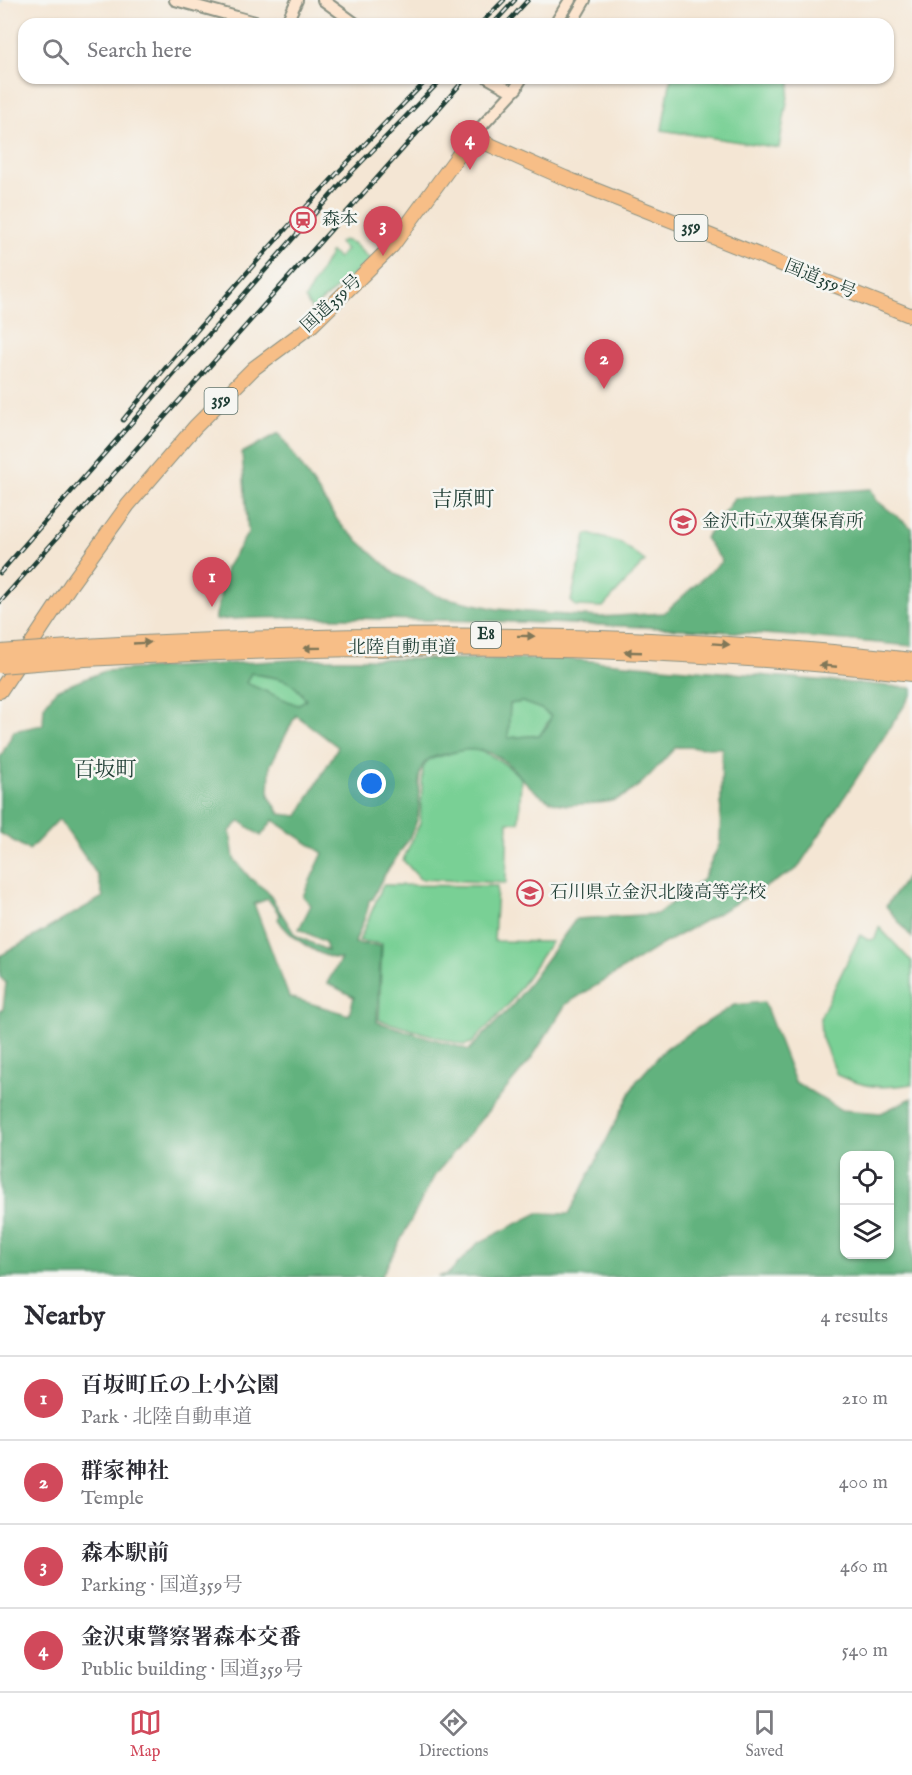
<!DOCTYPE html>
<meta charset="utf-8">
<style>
:root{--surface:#fff;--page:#f7f7f7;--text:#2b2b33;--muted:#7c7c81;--line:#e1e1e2;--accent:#d1495b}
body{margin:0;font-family:"IM FELL English","Noto Serif JP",serif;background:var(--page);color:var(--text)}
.controls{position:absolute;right:18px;bottom:18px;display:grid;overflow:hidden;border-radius:12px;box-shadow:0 2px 4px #0004}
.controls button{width:54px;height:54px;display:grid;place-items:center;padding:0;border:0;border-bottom:2px solid var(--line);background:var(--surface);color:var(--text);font:30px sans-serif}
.you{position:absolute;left:372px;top:784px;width:21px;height:21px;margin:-15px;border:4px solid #fff;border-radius:50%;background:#1a73e8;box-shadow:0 0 0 9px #1a73e833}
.badge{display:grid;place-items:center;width:39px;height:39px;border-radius:50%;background:var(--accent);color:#fff;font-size:20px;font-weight:700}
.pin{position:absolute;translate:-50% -50px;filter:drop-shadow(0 2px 3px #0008)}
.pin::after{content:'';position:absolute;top:32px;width:21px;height:18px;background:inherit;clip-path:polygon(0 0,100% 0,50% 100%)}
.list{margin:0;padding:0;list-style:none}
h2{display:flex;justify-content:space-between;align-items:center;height:78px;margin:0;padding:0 24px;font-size:26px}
h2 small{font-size:20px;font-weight:400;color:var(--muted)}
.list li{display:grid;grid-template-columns:39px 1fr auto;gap:18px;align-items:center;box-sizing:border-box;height:84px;padding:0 24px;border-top:2px solid var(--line)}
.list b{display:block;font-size:22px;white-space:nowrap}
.list p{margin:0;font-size:20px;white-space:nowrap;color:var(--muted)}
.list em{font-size:20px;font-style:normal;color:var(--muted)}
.icon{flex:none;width:33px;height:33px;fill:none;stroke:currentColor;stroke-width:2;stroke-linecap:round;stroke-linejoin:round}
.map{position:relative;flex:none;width:912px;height:1277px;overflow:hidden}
.search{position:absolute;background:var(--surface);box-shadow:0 2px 4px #0004;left:18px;right:18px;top:18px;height:66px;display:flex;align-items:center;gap:15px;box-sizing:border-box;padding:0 21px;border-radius:18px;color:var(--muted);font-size:22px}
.sheet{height:414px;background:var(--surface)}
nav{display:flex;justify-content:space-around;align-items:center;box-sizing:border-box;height:84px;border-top:2px solid var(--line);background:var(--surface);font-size:16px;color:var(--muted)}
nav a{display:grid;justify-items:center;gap:3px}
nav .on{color:var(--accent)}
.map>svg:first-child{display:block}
</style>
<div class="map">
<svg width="912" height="1277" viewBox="0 0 912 1277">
<rect width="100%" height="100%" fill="#f6f6f2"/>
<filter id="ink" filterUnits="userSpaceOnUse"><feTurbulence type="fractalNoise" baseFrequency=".0167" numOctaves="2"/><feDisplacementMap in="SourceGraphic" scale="12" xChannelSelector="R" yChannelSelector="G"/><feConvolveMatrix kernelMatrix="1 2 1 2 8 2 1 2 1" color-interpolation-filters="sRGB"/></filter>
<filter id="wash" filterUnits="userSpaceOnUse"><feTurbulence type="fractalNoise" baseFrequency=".008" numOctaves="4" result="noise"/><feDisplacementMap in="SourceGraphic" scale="24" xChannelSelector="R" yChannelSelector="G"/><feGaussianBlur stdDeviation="1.35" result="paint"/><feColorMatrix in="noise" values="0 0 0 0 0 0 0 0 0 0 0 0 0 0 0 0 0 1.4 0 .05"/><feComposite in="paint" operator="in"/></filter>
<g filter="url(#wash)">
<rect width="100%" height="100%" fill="#f4e6d4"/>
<!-- green -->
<path fill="#79d095" stroke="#4c8664" stroke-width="1.5" d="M671,78L791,79L779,148L662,130Z
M343,240L353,243L371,260L317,305L314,313L305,299L331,252L338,258L346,250L339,243Z
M589,534L621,543L645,561L603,607L576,606L571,601L586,535Z
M251,673C275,681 288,672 306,700L297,705L246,683Z
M522,702L541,709L551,717L540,735L508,738L510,704Z
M465,749C488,750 504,762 521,778L519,822H508L506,883L420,879L403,860L420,823L423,768L428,760Z
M383,885L497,886L494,941L551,942L509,1004L472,1043L464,1045L379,1020L382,944L359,941Z
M879,927L912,962V1084C881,1089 866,1088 837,1075L821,1036L820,1018L860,935L868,940L875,939Z"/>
<!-- forest -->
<path fill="#62b27e" stroke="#407859" stroke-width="1.5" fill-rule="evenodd" d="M279,433L340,524L395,574L438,596L497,609L550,614L601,617L664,613L722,561L705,538L735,498L871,489L876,500L912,528V646C754,631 595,623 437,620C363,619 288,615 215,620L226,568L248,533L242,453Z
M307,659H567L912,688V694L797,869L663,944L566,1004L531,1059L435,1175L381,1277H0V1011L3,1009L6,983L0,977V956L103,897L98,876L59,819L29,850L0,833V758L14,731L43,725L44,706L56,690L105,671ZM251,673C273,679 290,674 306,700L297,705L246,683ZM522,702L541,709L551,716L548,725L540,735L508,738L510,704ZM296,715L338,747L298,816L280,814L269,796L270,766ZM676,747L722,748L720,843L703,879L657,914L576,919L513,1005L469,1050L377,1022L381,946L355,943C359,929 369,913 369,900L373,899C382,870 408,849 417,820C422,804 415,780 423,765C428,757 438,756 447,754C513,733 514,793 560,804C569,806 607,803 615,800C641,790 657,766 676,747ZM273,820L323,853L303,896L311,905L299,929L325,942L328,951L295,935L268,892L250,878L234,859L230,831L240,821L261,836ZM268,899L280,915L278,919C288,936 320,958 341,959L327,983L354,997L349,1015L289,997L254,904Z
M912,870V938L886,906Z
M764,1002L795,1082L841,1110L881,1113L912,1098V1277H437L448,1274L478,1243L538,1213L569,1214L636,1082L666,1048L734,1005ZM844,1156H890V1254H844Z"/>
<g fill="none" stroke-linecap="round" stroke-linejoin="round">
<!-- stream -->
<path stroke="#5bbcd9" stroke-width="2" d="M0,2L1,0"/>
</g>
</g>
<g filter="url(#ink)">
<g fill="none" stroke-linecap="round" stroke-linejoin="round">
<!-- secondary casing -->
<g stroke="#8a9284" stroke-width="14">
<path id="secondary" d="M175,0L262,24
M323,0L356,24
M286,24L297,0
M555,24L570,0
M571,24L585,0
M488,78L513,92L517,88
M472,137L513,92L522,78"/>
</g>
<!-- highway casing -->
<g stroke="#8a9284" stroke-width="16">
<path id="highway" d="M84,646C360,631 637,629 912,660
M85,659C361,644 637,642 912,674
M0,691L71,584L128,505L195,427L254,368L312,325L392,246L472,137L565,178L912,316"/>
</g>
<!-- secondary -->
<use href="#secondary" stroke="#fce5cf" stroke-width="10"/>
<!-- highway -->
<use href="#highway" stroke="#f7be87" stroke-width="14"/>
<!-- rail casing -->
<g stroke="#1f3d34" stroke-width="4.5">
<path id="rail" d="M480,24L504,0
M493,24L515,0
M506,24L528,0
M123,420C219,300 321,187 429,78
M0,573L346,178L443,78
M0,602L466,78"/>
</g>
<!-- rail -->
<use href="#rail" stroke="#f6f6f2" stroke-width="2" stroke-dasharray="7" stroke-linecap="butt"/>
<!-- highway-bridge casing -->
<g stroke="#8a9284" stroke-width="16" stroke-linecap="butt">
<path id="highway-bridge" d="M0,652L84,646
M0,666L85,659"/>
</g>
<!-- highway-bridge -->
<use href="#highway-bridge" stroke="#f7be87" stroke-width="14"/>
</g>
<!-- one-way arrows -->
<defs><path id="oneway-solid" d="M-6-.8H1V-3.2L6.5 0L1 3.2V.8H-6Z" transform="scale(1.5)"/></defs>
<g fill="#807759">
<use href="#oneway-solid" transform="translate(526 636) rotate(1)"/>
<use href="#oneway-solid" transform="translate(142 643) rotate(-3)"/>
<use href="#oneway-solid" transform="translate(721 644) rotate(4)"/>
<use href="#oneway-solid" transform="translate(312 648) rotate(179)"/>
<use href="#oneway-solid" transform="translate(633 652) rotate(-178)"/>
<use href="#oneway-solid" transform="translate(828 666) rotate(-175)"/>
</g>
</g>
<!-- icons -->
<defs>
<g id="station-ring" transform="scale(1.35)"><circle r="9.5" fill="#f6f6f2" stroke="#d1495b" stroke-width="1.5"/><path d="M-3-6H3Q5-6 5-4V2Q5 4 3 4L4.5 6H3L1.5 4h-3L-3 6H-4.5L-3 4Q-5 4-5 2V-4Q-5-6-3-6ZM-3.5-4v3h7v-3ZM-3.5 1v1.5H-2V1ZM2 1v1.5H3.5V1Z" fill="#d1495b"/></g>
<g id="school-ring" transform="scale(1.35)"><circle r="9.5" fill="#f6f6f2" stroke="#d1495b" stroke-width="1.5"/><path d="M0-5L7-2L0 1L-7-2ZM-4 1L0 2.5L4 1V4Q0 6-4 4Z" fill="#d1495b"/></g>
</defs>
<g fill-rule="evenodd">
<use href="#station-ring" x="303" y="220"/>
<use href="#school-ring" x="683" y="522"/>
<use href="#school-ring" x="530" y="893"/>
</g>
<g text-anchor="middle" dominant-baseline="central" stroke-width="5" stroke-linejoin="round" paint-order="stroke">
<!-- shield labels -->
<g fill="#f6f6f2" stroke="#60746d" stroke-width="1.5">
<rect x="674.5" y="215" width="33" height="26" rx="4.5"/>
<rect x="204.5" y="388" width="33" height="26" rx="4.5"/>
<rect x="471" y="622" width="30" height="26" rx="4.5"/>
</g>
<g font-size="16" font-weight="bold" fill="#1f3d34">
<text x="691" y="228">359</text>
<text x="221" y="401">359</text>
<text x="486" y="635">E8</text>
</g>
<!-- poi labels -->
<g font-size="18" fill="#1f3d34" stroke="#f6f6f2" text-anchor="start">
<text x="322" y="220">森本</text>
<text x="702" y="522">金沢市立双葉保育所</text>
<text x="550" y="893">石川県立金沢北陵高等学校</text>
</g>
<!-- street labels -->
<g font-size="18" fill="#1f3d34" stroke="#f6f6f2">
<text transform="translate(820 280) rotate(22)">国道359号</text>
<text transform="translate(332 304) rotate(-43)">国道359号</text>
<text x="402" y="648">北陸自動車道</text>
</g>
<!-- quarter labels -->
<g font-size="21" fill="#1f3d34" stroke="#f6f6f2">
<text x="463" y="500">吉原町</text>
<text x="105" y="770">百坂町</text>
</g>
</g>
</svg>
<div class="controls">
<button><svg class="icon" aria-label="locate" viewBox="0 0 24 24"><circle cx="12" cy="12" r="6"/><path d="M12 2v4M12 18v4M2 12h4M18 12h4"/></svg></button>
<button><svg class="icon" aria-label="layers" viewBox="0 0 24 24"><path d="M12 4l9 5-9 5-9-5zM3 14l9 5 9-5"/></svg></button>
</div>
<div class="you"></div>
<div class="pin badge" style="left:212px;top:607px">1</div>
<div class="pin badge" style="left:604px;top:389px">2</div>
<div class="pin badge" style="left:383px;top:256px">3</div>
<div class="pin badge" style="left:470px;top:170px">4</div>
<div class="search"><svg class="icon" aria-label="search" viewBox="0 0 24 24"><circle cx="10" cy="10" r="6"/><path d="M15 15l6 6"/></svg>Search here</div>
</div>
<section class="sheet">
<h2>Nearby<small>4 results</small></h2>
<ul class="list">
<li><span class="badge">1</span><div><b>百坂町丘の上小公園</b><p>Park · 北陸自動車道</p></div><em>210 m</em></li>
<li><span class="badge">2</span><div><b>群家神社</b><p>Temple</p></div><em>400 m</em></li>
<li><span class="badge">3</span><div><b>森本駅前</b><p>Parking · 国道359号</p></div><em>460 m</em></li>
<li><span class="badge">4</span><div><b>金沢東警察署森本交番</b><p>Public building · 国道359号</p></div><em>540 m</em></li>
</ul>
</section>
<nav>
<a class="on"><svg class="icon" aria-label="map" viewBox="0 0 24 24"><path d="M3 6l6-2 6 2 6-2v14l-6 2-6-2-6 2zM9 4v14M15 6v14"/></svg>Map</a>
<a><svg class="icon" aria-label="directions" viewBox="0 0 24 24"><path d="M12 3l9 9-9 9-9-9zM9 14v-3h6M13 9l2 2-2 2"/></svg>Directions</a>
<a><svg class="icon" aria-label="saved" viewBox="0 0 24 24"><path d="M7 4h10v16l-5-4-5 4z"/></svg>Saved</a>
</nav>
